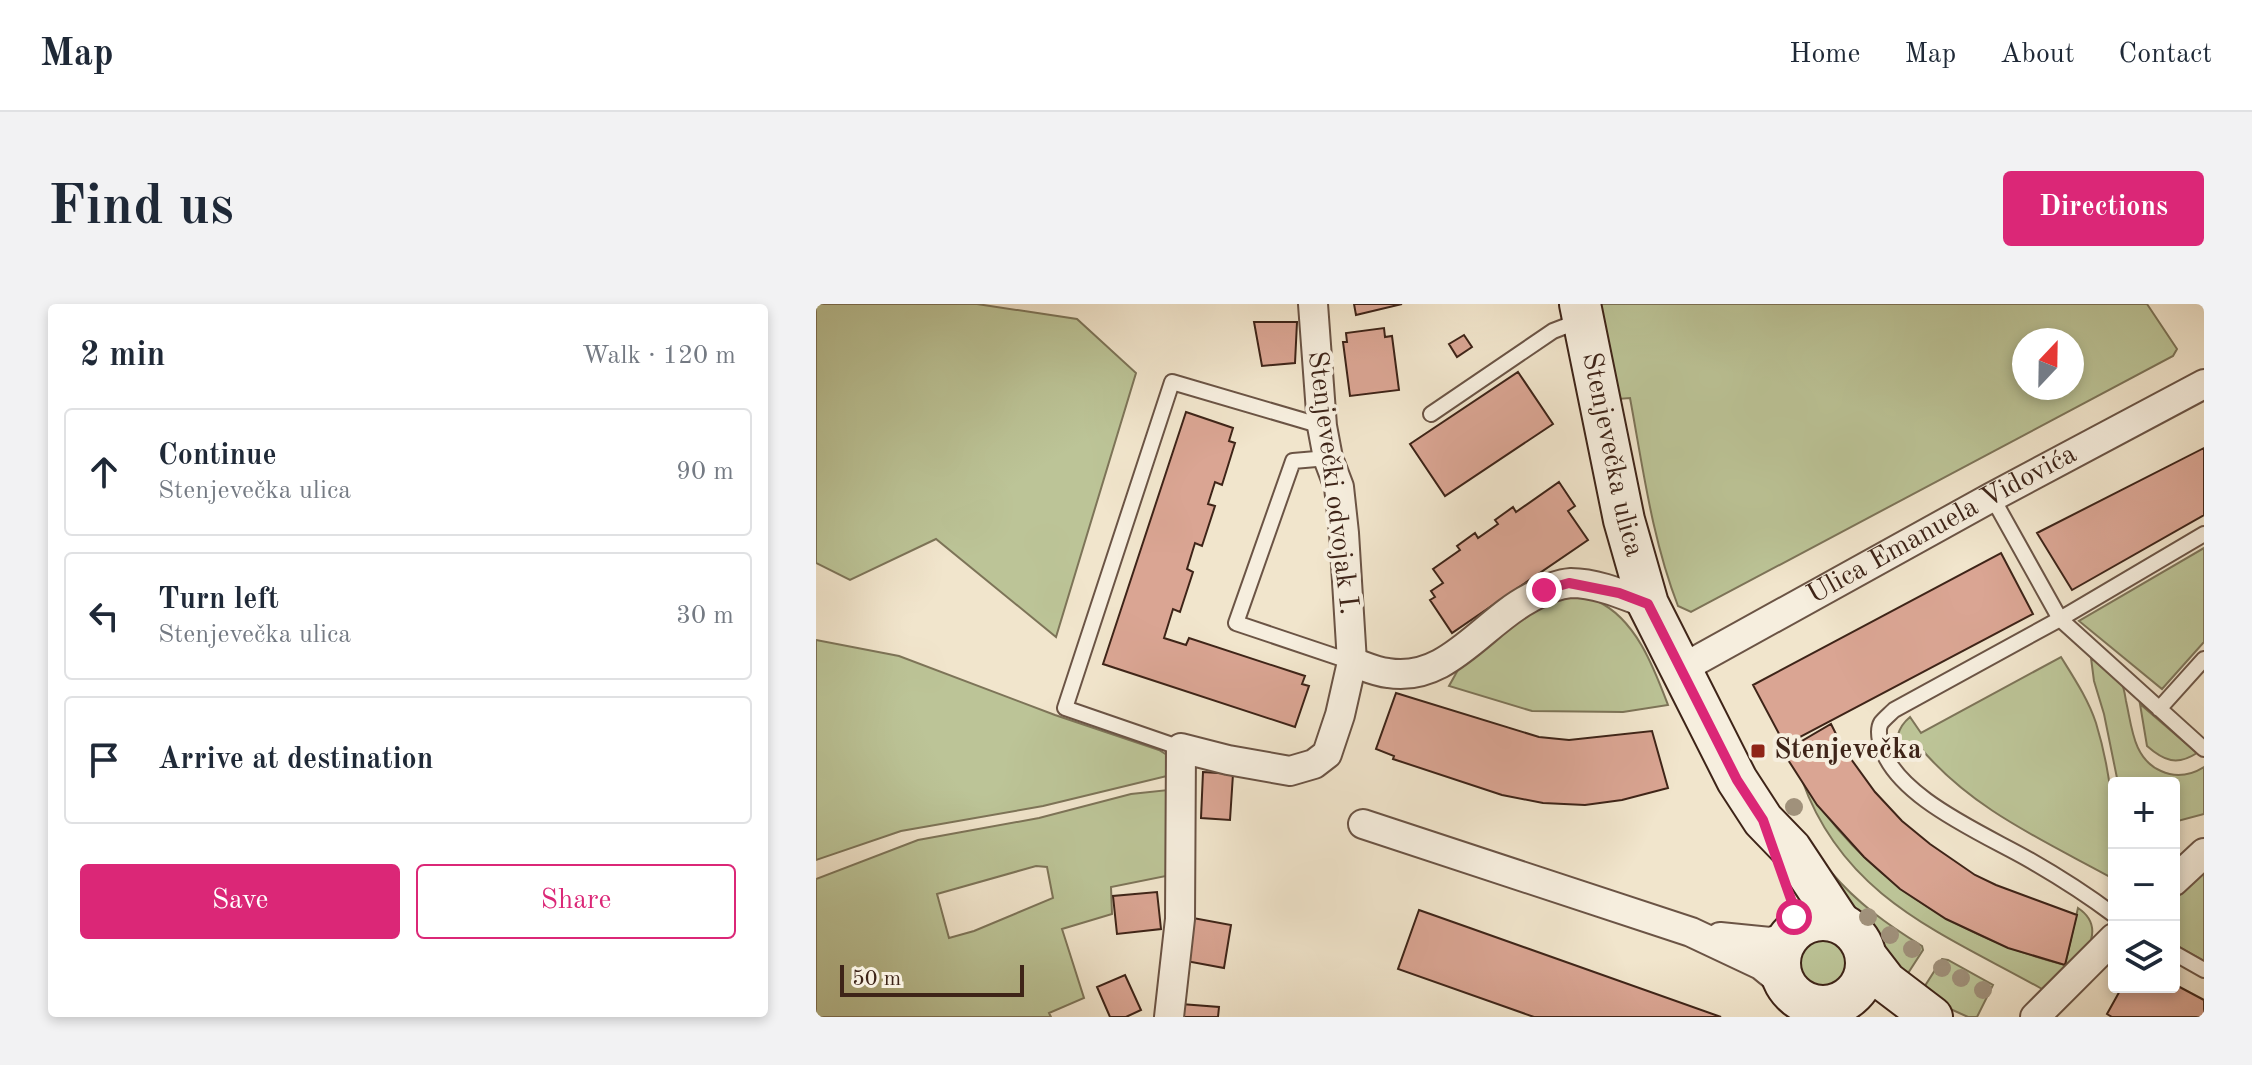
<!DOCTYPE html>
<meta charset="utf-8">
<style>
:root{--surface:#fff;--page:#f2f2f3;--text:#1f2937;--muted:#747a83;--line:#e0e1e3;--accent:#db2777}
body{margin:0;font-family:"Old Standard TT",serif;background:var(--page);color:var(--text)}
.controls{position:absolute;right:24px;bottom:24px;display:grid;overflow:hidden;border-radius:8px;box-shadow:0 4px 12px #0003}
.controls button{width:72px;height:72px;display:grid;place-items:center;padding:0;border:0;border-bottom:2px solid var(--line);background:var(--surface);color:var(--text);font:40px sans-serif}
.compass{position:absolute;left:1196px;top:24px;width:72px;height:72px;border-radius:50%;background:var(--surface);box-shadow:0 4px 12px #0003;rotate:22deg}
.scale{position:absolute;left:24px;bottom:20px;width:184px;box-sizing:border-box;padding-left:8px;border:4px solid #3e2418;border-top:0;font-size:22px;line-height:28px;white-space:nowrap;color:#3e2418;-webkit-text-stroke:6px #f6eede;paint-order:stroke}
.stop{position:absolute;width:24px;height:24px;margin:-18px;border:6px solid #db2777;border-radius:50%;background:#fff}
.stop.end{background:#db2777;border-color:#fff;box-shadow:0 2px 8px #0008}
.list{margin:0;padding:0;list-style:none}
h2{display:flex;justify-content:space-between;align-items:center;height:104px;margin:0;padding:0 32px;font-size:34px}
h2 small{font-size:26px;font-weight:400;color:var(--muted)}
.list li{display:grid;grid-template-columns:52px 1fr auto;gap:24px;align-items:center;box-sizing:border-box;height:128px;margin:0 16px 16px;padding:0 16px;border:2px solid var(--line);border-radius:8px}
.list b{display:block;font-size:30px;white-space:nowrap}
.list p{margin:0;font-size:26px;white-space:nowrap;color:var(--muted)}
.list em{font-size:26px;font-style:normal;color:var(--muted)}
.actions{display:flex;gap:16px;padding:24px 32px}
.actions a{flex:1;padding:18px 0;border:2px solid var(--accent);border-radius:8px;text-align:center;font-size:28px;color:var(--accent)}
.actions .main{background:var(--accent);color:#fff}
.icon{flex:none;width:44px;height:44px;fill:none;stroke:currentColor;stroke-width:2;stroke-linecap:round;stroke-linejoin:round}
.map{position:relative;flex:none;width:1388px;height:713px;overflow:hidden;border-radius:8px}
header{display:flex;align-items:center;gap:48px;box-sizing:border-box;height:112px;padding:0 40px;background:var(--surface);border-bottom:2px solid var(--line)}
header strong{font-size:38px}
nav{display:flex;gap:44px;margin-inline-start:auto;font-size:28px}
.intro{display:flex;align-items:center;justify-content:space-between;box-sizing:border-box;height:192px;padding:0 48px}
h1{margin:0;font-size:56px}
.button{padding:20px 36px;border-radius:8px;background:var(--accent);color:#fff;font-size:28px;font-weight:700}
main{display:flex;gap:48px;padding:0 48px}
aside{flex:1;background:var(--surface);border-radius:8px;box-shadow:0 4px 12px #0003}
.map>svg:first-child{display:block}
</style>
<header>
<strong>Map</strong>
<nav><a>Home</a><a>Map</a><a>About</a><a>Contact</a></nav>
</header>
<div class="intro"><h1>Find us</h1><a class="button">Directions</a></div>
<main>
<aside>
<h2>2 min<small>Walk · 120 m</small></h2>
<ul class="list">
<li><svg class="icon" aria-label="ahead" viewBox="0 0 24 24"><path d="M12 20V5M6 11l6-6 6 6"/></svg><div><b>Continue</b><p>Stenjevečka ulica</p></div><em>90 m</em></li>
<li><svg class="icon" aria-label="left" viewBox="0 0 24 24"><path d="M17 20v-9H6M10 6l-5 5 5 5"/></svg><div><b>Turn left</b><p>Stenjevečka ulica</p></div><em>30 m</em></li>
<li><svg class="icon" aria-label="arrive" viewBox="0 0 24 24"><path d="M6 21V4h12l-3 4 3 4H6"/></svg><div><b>Arrive at destination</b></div></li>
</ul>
<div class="actions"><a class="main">Save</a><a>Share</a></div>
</aside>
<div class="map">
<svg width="1388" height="713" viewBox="0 0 1388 713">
<rect width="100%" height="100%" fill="#f1e5cc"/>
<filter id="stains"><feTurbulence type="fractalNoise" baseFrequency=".0025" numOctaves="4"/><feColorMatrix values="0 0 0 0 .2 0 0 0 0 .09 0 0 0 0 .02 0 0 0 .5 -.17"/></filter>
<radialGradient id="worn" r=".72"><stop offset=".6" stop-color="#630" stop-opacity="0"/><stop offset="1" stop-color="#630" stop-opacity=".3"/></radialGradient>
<!-- green -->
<path fill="#bcc497" stroke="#7d7458" stroke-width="2" fill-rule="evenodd" d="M0,0H161L261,15L320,69L240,333L120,235L34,276L0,259Z
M784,0H1331L1361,45L1357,52L875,308L862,302C836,235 827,164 814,94L802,95ZM1208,36H1256V84H1208Z
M1388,244V338L1346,385L1263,317Z
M756,292C764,293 774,294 781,297C820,315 838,364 852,401L807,408L716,407L633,382L652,348L733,294Z
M0,336L83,352L239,411L343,446L351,451L355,471L227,502L85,527L0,556Z
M1245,353C1258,374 1272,395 1280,419C1295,468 1301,523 1296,574C1225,535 1155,505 1102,441L1085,453C1077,437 1082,423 1094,413L1105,429Z
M1275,354C1284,361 1298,369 1305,378C1308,383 1309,391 1310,397C1316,423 1317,455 1345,467C1360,474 1375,471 1388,463V510L1358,518V479H1302L1288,410L1278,377Z
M1324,400L1381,449C1361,462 1348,457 1331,442Z
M986,476C1046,573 1140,633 1249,661L1262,604C1274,612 1279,622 1275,636L1226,685C1126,629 1028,594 986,476Z
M352,486L355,571L295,583L296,610L246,625L268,694L233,709L235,713H0V575L102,536L223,514L315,490ZM220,562L231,563L237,594L158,627L133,634L121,590Z
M1388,565V657L1358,640V593Z
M1010,568H1015C1041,599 1072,621 1106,642L1107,646L1085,680L1054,626L1040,612Z
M981 659a27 27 0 1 1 54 0a27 27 0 1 1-54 0Z
M1126,655L1132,656L1177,681L1161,713H1152L1110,694L1107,685Z"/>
<!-- building -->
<path fill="#daa593" stroke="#3e2418" stroke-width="2" d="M538,0H586L540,11Z
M438,18H481L479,59L446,62Z
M568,24L569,33L576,32L583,86L534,92L527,38H531L530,29Z
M648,31L656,43L641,53L633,40Z
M702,68L737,120L629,192L594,140Z
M370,108L417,124L413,137L419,139L406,181L399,178L392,200L399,202L386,242L379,239L371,265L377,268L364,308L357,305L348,334L370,341L373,334L489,372L486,380L493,382L479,423L287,360Z
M1388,144V211L1256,286L1221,229Z
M743,178L759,202L752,207L772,236L636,329L614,296L619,293L615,287L627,279L617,265L644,246L641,242L659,229L662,234L682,220L679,216L697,203L700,208Z
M1185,249L1217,310L969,441L937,381Z
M580,389L723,433L753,436L836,427L852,484L806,496L769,501L727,499L686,491L577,455L578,452L560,445Z
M1015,420L1027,444L1059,488L1086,517L1114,540L1159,571L1180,581L1261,611L1249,661L1192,644L1130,615L1084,585L1048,553L1001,501L967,448Z
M387,468L417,470L414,516L385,514Z
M341,588L345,625L301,630L297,592Z
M603,606L654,624L905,713H718L582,665Z
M377,614L415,621L408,664L370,657Z
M309,671L325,706L310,713H294L281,683Z
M1358,680L1388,696V713H1296L1291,710L1306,683H1358Z
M365,700L403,703L402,713H364Z"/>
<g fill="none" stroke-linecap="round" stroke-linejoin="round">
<!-- lane casing -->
<g stroke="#6b5445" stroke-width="18">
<path id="lane" d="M615,110L737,27L763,17
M512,154L477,157L420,319L536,358
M1176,193L1244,315L1388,445
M1343,405L1388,355
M365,444L249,404L356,78L506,122
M1298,611C1270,590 1240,571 1210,554C1166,529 1075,491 1064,437C1063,432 1062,424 1065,419C1068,415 1074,410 1078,406L1244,315L1388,230
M1358,649L1388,666"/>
</g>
<!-- street casing -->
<g stroke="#6b5445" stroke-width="32">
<g id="street">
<path d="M536,358C548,362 560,368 572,369C631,379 667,318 714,294C726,287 741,280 755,279C781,279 808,291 832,300"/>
<path id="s1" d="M867,364L1176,193L1388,80"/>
<path d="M547,520L875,628L945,661L967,679"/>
<path d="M1358,577L1388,549"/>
<path d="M904,633L954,638L972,633"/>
<path d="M353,713L364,615L365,444L412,456L474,467L498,460L511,450L524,411L536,358L528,229L523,183L512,154L506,122L497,0"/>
<path d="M1219,713L1298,634"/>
</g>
</g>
<!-- secondary casing -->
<g stroke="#3e2418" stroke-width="44">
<g id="secondary">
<path id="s2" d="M764,0L808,216L832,300L921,476L947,516L975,545L1024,619"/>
<circle cx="1007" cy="659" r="43"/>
<path d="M1050,652L1070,678L1116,713"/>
</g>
</g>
<!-- lane -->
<use href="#lane" stroke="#f6eede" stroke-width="14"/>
<!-- street -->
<use href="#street" stroke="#f6eede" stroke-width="28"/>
<!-- secondary -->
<use href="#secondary" stroke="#f6eede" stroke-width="40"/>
</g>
<!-- trees -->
<g fill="#a0917b">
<circle cx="978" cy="503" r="9"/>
<circle cx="1052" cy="613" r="9"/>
<circle cx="1074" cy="631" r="9"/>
<circle cx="1096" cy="645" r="9"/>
<circle cx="1126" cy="664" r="9"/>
<circle cx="1145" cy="674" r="9"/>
<circle cx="1167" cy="686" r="9"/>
</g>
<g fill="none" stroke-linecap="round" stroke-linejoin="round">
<!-- route -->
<path stroke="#db2777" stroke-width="10" d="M728,286L753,279L803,289L832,300L921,476L947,516L977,601L978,613"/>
</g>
<!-- markers -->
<rect fill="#8f2418" stroke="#f6eede" stroke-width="3" x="934" y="439" width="16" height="16" rx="4"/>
<g text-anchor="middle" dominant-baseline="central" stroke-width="8" stroke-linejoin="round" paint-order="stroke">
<!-- street labels -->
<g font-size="28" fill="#3e2418" stroke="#f6eede">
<text stroke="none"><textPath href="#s2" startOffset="154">Stenjevečka ulica</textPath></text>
<text transform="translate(516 179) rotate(83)">Stenjevečki odvojak I.</text>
<text stroke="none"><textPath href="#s1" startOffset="296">Ulica Emanuela Vidovića</textPath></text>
</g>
<!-- poi labels -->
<g font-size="28" font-weight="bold" fill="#3e2418" stroke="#f6eede" text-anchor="start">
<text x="958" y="447">Stenjevečka</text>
</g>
</g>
<rect width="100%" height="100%" filter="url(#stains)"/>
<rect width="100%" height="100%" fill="url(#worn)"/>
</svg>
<div class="controls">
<button>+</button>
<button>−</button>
<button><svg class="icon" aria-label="layers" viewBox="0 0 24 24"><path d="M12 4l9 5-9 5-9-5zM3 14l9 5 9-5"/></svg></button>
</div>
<svg class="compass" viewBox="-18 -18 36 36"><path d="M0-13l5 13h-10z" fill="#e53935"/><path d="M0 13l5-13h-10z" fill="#747a83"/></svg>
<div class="scale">50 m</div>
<div class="stop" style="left:978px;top:613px"></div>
<div class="stop end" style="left:728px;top:286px"></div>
</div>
</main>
